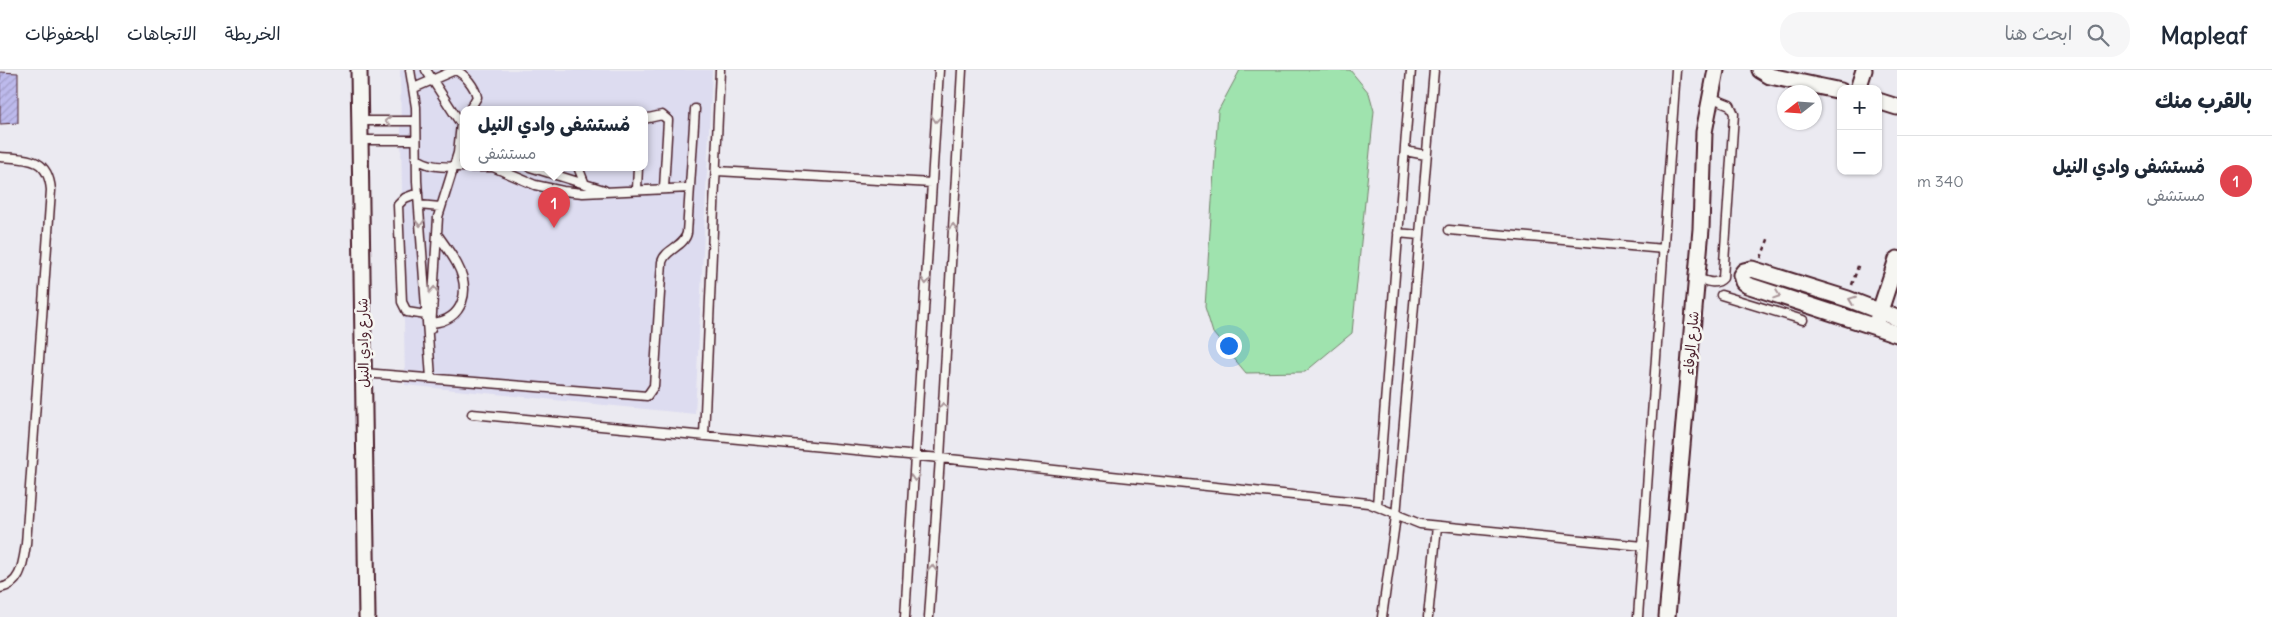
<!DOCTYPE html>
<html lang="ar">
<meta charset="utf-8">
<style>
:root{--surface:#fff;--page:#f6f6f7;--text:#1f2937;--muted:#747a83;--line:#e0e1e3;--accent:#0f766e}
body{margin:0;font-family:Delius,"Playpen Sans Arabic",sans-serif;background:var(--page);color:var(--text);direction:rtl}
.controls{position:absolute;right:15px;top:15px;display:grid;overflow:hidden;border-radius:10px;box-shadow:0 1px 4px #0004}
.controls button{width:45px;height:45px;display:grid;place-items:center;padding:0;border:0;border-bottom:1px solid var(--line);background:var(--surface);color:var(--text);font:25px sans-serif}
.compass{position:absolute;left:1777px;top:15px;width:45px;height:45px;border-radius:50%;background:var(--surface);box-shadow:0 1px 4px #0004;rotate:253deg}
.you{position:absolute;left:1228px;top:275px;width:18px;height:18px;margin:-12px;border:4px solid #fff;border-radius:50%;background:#1a73e8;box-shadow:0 0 0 8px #1a73e833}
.badge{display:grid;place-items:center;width:32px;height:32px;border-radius:50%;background:var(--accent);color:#fff;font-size:16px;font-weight:700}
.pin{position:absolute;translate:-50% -41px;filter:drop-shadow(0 1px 2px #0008)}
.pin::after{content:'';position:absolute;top:26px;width:18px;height:15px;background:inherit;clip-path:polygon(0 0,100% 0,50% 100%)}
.popup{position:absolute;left:460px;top:36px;width:188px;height:65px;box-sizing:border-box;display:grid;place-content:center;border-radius:10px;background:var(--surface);filter:drop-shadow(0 1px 4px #0005);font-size:16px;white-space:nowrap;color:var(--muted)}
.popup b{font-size:19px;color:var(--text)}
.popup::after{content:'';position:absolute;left:50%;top:100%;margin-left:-10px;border:10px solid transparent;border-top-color:var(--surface)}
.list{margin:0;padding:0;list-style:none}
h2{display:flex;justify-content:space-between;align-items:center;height:65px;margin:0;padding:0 20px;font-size:21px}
h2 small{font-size:16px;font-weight:400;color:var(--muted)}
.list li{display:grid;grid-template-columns:32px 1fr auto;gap:15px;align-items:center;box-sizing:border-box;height:90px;padding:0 20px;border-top:1px solid var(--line)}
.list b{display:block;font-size:19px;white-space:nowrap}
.list p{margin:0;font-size:16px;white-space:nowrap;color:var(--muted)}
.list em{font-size:16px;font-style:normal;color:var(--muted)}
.icon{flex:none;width:28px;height:28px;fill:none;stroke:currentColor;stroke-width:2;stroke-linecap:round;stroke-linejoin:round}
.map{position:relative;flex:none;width:1897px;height:547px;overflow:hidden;direction:ltr}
header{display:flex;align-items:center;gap:30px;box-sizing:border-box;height:70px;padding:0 25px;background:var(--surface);border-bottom:1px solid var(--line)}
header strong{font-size:24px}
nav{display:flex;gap:28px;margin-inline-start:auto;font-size:18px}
.search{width:350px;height:45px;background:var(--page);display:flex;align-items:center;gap:12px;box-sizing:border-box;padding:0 18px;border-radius:20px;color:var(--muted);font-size:19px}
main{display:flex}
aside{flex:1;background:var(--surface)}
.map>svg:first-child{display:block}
</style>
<header>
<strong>Mapleaf</strong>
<div class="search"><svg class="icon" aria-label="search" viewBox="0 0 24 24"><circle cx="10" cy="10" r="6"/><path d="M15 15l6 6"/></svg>ابحث هنا</div>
<nav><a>الخريطة</a><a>الاتجاهات</a><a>المحفوظات</a></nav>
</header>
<main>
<aside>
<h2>بالقرب منك<small></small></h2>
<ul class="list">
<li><span class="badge" style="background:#e0444e">1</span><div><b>مُستشفى وادي النيل</b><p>مستشفى</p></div><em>340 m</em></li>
</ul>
</aside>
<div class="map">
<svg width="1897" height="547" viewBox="0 0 1897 547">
<defs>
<pattern id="building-hatch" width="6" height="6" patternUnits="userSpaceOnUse" patternTransform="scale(1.25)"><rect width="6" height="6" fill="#bdbaec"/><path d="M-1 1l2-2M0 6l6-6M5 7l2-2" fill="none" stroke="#a49fcb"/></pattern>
</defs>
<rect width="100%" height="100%" fill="#ebeaf1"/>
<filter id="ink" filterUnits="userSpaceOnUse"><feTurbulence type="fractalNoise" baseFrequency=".02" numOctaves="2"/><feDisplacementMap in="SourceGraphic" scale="10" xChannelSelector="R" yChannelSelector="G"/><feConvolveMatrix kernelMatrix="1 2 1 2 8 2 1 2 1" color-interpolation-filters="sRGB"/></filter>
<g filter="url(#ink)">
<!-- built -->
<path fill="#dddcf0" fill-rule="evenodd" d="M400,0H712L695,344L405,315ZM464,39H644V97H464Z"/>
<!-- pitch -->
<path fill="#9fe3ae" stroke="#74816c" d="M1240,0H1350L1369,23L1374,41L1352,263L1305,302L1246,303L1213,263L1205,237L1218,41Z"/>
<!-- building -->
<path fill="url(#building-hatch)" stroke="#4a1f2b" d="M0,2L18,3V53L0,54Z"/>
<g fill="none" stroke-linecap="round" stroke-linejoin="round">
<!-- service casing -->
<g stroke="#4a1f2b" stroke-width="11">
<path id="service" d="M410,0L416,37L417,111L431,308
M426,0L461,54L458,83L438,147L431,259
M414,18L455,0C465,4 475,17 477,27L470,39
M644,49L662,45L668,50L664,118
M360,51H416
M360,70H416
M1405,81L1426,85
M0,87C27,89 48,87 51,120L26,474C23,492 22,514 0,518
M416,88C431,99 446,96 464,97
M471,97H493L535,115L563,121L583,123L690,118
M530,97L604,120
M578,97L584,112
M717,101L932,113
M637,119L638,97
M418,123L405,128L398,135L402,232L407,242L426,245
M419,135L440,137
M1449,160L1664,179
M1398,163L1419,165
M1697,208C1706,211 1716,216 1723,208L1734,44L1730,35L1710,27
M1721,225L1803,250
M432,253C464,250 471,220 457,194C451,183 444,174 437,164
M364,303L647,326L654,316L662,192C665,179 684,177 687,163L695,39
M472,344L940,388L1368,433L1420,454L1643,476
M704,366L720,0
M1377,435L1411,0
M905,547L939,0
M929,547L940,388L962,0
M1382,547L1396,446L1434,0
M1428,547L1437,456
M1638,547L1676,0"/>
</g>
<!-- minor casing -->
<g stroke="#4a1f2b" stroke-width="19">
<path id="minor" d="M359,0L367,547
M1760,0L1770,6L1841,21
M1858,19L1864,0
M1878,31L1897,37
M1897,248L1848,229L1752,199L1744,201L1741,205L1743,212L1747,215L1897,264
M1877,250L1897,189
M1667,547L1701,159L1704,62L1716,0"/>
</g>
<!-- path -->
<path stroke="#4a1f2b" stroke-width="2.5" stroke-dasharray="4 4" stroke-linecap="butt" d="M1841,64V63
M1761,188L1769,167
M1852,215L1859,193"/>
<!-- service -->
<use href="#service" stroke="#f6f6f2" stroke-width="8"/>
<!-- minor -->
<use href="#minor" stroke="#f6f6f2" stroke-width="15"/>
</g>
<!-- one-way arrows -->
<defs><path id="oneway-chevron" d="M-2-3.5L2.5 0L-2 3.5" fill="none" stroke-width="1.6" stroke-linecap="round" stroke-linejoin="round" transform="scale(1.25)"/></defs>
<g stroke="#a99598">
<use href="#oneway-chevron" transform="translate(936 49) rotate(94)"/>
<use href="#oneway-chevron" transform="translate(388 51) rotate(-180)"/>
<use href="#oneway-chevron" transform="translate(420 153) rotate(87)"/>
<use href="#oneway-chevron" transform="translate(953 157) rotate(-87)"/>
<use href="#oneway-chevron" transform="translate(926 211) rotate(93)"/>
<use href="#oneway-chevron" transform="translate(434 220) rotate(-87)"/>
<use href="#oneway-chevron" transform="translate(1777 225) rotate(19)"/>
<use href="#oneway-chevron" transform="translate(1852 230) rotate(-159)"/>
<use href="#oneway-chevron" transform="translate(943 336) rotate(-87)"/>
<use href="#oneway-chevron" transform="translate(915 408) rotate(94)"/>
<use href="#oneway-chevron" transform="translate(932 498) rotate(-86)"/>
</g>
</g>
<g text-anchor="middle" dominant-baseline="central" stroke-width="5" stroke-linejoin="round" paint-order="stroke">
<!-- street labels -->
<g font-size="14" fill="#4a1f2b" stroke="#f6f6f2">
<text transform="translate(363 273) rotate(-91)">شارع وادي النيل</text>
<text transform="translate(1691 273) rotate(-85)">شارع الوفاء</text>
</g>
</g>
</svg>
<div class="controls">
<button>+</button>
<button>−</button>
</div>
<svg class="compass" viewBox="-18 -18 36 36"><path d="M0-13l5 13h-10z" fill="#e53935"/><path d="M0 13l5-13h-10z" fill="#747a83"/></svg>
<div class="you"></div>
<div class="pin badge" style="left:554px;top:158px;background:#e0444e">1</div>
<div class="popup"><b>مُستشفى وادي النيل</b>مستشفى</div>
</div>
</main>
